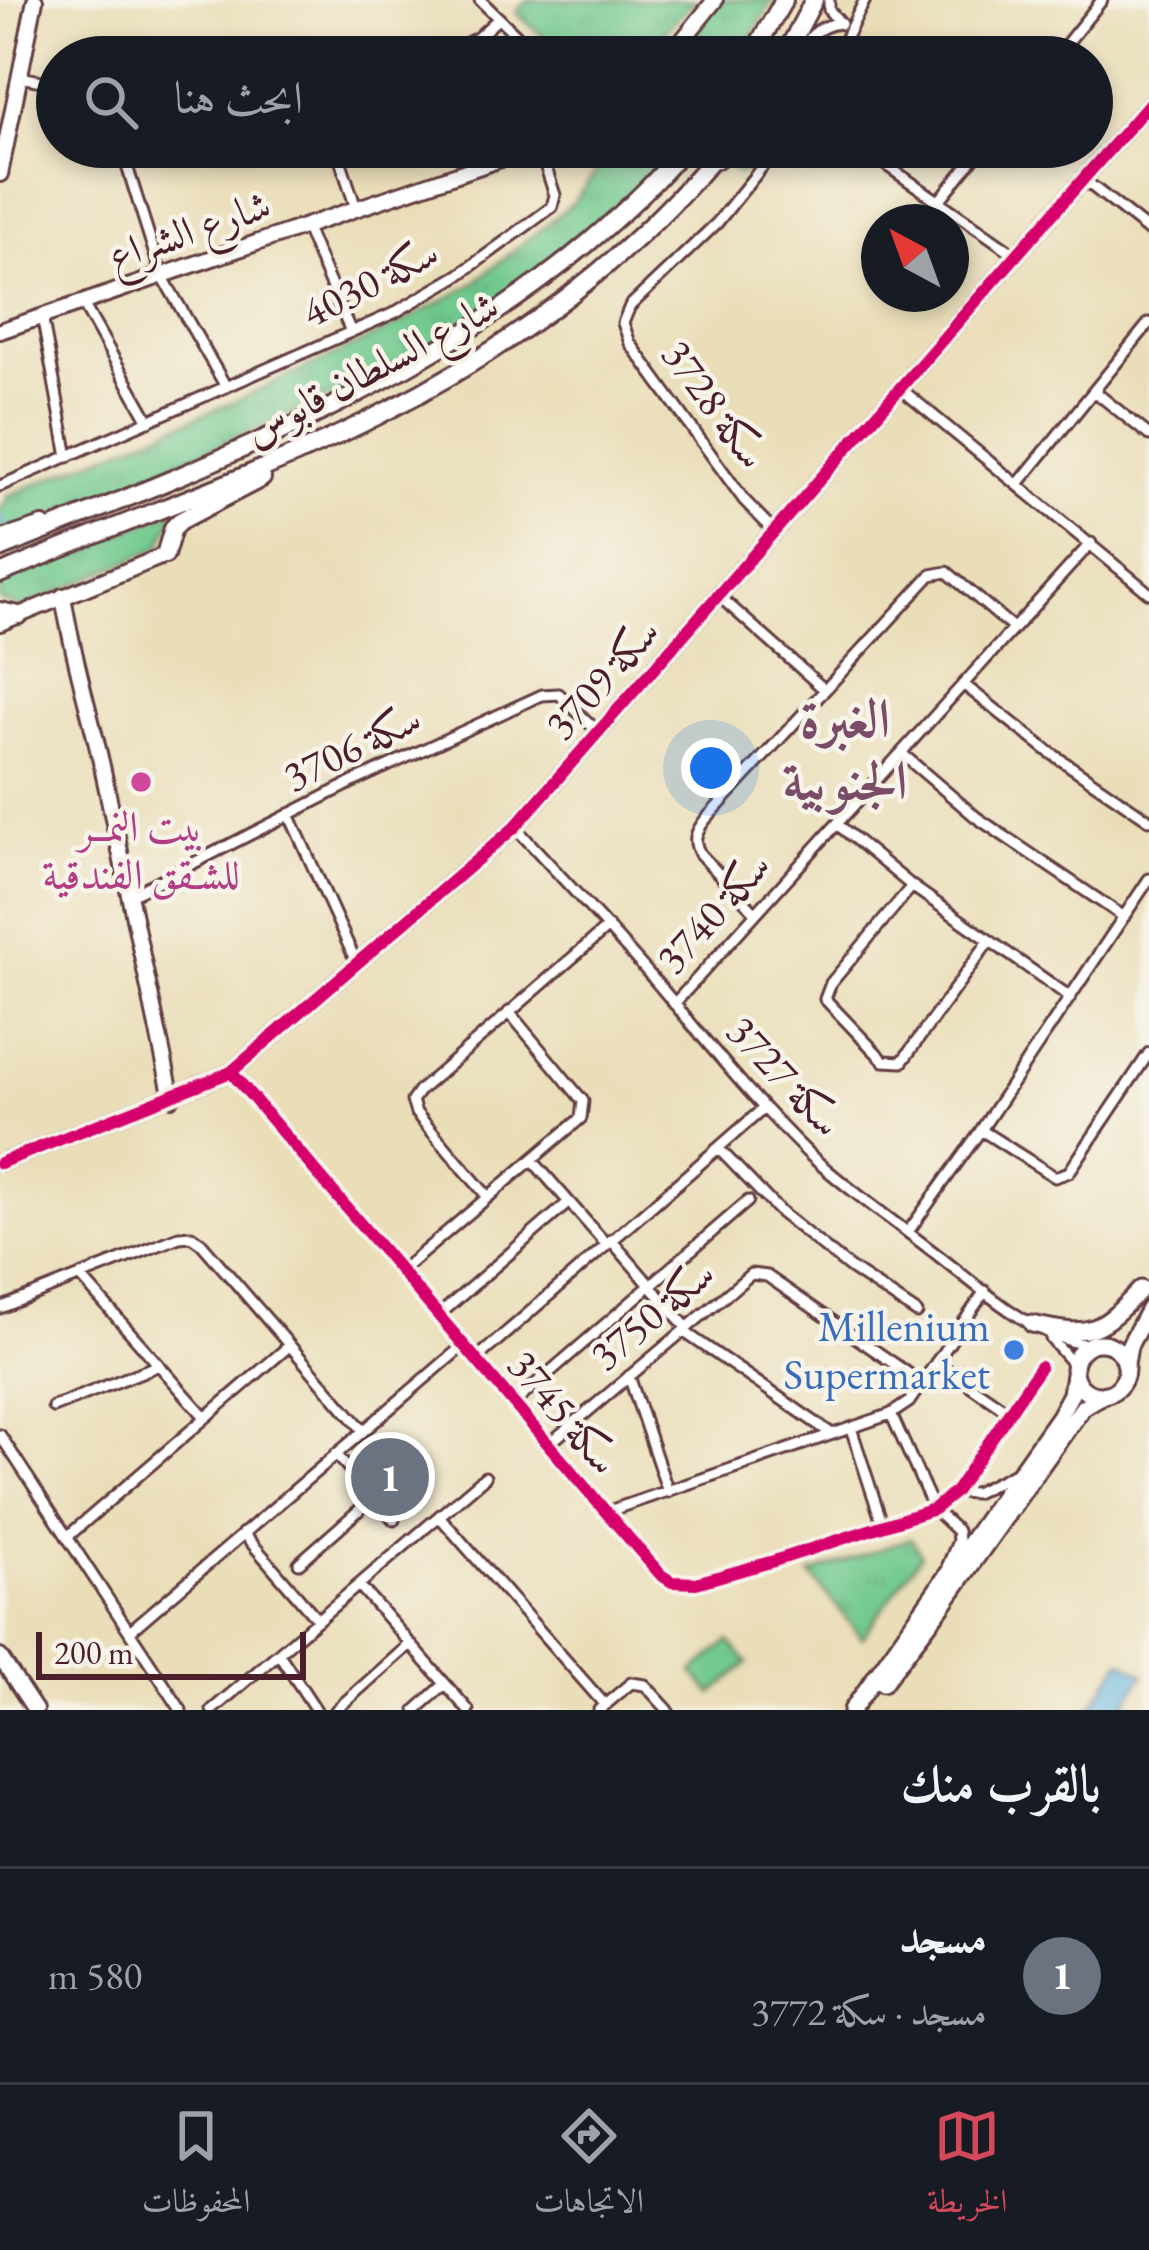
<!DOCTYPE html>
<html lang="ar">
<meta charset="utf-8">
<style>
:root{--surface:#171b24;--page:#20242c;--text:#f1f3f6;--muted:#9ea1a6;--line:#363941;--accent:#d1495b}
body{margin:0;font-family:"EB Garamond",Amiri,serif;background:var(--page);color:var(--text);direction:rtl}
.compass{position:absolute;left:861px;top:204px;width:108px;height:108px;border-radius:50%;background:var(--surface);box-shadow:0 6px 18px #0003;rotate:319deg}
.scale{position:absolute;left:36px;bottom:30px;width:270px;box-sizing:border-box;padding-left:12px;border:6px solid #4a1f2b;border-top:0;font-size:33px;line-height:42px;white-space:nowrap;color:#4a1f2b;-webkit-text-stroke:9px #f7f3e8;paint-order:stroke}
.you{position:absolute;left:711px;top:768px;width:42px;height:42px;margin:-30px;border:9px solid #fff;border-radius:50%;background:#1a73e8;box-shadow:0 0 0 18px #1a73e833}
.badge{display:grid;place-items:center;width:78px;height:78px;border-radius:50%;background:var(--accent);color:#fff;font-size:39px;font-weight:700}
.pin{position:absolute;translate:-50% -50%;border:6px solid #fff;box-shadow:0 3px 12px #0006}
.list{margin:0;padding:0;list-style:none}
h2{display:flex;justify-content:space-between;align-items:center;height:156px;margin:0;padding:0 48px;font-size:51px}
h2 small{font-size:39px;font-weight:400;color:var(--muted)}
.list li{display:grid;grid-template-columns:78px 1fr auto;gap:36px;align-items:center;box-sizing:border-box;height:216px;padding:0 48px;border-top:3px solid var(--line)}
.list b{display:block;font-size:45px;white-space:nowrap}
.list p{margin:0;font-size:39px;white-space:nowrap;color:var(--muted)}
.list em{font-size:39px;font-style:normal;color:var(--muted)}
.icon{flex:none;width:66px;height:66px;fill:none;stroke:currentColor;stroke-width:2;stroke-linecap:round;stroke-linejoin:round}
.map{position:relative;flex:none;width:1149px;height:1710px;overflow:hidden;direction:ltr}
.search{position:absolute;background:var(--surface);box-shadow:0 6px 18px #0003;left:36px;right:36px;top:36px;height:132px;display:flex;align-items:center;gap:30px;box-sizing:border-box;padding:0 42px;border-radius:66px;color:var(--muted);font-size:45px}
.sheet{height:372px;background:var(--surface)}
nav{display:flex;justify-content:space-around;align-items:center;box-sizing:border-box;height:168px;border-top:3px solid var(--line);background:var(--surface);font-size:33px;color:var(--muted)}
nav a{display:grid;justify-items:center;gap:6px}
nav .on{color:var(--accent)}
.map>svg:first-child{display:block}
</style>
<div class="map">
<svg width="1149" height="1710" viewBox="0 0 1149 1710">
<defs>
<pattern id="grass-tufts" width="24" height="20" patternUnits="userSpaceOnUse" patternTransform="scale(3)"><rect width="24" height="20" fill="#71c98e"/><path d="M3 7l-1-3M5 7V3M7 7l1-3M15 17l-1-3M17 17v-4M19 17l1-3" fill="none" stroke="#63ac7b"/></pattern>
</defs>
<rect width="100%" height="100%" fill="#f7f3e8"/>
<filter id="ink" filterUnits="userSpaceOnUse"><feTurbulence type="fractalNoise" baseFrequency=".00833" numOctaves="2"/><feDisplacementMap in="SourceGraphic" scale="24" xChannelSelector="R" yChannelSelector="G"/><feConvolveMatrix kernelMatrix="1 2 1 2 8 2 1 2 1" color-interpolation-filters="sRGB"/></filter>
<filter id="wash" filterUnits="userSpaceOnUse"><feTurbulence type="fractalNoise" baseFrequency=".004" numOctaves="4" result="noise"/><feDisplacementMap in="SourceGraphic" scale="48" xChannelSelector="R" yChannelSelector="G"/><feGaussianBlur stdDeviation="2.7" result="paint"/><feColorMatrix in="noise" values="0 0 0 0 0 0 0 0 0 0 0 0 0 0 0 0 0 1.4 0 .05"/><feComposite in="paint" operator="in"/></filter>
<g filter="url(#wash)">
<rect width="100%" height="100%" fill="#eadeb9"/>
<!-- grass -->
<path fill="url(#grass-tufts)" stroke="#5e745c" stroke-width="3" d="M527,0H696L638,57H568L516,13Z
M720,0H773L740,57H673Z
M610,147H674L617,207L477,318L351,388L99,497L0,536V506L7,503V496L232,403L396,326L470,286L572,204L611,152Z
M740,147H766L748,170L738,175L728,164Z
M176,510L160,547L21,608L0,601V582Z
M911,1538L921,1555L862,1638L810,1574Z"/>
<!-- pitch -->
<path fill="#71c98e" stroke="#5e745c" stroke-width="3" d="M729,1641L748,1663L712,1694L693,1672Z"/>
<!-- water -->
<path fill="#66b7e1" stroke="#586b86" stroke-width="3" d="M1122,1660L1144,1675L1121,1710H1089Z"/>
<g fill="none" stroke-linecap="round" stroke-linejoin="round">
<!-- stream -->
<path stroke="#66b7e1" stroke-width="3" d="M0,514L7,528"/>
</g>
</g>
<g filter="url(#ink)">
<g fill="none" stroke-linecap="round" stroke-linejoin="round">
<!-- street casing -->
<g stroke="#623c40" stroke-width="15">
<path id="street" d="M480,0L539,57
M829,0V10L841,24
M844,42L873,57
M235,57L238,56
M439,57L477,38L499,18
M797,57C807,38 817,26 839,23
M836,57L865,0
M1056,57L1102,0
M20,77L57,84
M121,147L161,274L226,387
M336,147L356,208
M860,147L1016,255
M338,155L357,147
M718,163L736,147
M1083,179L1149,231
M938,202L983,147
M305,226L351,332
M82,302L149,421
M42,316L68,457
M901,389L1149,593
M1094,391L1149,435
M1018,484L1149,323
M0,486L394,313L459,275L552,207L555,195L539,147
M775,532L744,500L630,343L623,323L630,306L717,223L778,147
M719,596L825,690
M963,684L1048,751L1149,820
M901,753L976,817L1124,917
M289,814L357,964
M837,824L912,886L1070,997
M515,827C565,881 615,934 663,990C710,1046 757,1104 810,1155C850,1192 897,1223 940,1257C985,1292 1031,1335 1088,1345
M912,886L831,983L825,999L884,1061L902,1062L989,941
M131,895L355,781L542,695L559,694L597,731
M756,913L700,854C692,840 696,832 705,820L931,575L947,572L1013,628
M674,1004L1091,543
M231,1072L606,1512L661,1575L672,1582L696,1583L774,1561L934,1509L955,1492L1040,1367
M981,1130L1055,1177L1069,1172L1149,1053
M718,1148L780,1212L850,1268L917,1313
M532,1160L606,1244
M488,1197L416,1113L412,1101L419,1091L608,927
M908,1232L981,1130L1149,879
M611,1240L687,1328
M401,1271L581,1118L583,1101L509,1012
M80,1276L205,1417
M0,1308L179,1237L191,1236L201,1243L363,1430
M439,1315L569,1202
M683,1331L832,1434
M1051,1339L1074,1365
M476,1359L764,1108
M936,1362L1009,1412
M629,1376L668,1492
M514,1403L748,1201
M53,1407L159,1365
M891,1414L934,1509L957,1531L958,1541L948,1565
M851,1428L883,1526
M0,1435L181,1710
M549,1444L751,1274L767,1276L922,1383
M336,1454L394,1520
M955,1492L975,1493L1013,1474
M606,1512L891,1414L909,1402L985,1291
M439,1516L605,1705
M243,1533L318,1620
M67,1537L289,1346
M299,1563L374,1497
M359,1585L468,1710
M130,1631L464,1345
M279,1654L316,1710
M212,1710L485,1477
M336,1710L410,1644
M416,1710L445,1684
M599,1710L631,1683L645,1685L668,1710"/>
</g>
<!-- secondary casing -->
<g stroke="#623c40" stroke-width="20">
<path id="secondary" d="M669,57L715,0
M0,174L35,0
M0,331L536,147
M0,539L43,525
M63,596C72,654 89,709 102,766C126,876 149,987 172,1098
M0,623L165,555
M0,1163L231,1072L515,827L1149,104
M0,1657L35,1710"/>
</g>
<!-- primary casing -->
<g stroke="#623c40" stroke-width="21">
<path id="primary" d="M1032,1324C1092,1338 1100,1332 1141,1289
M1074 1369a26 26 0 1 1 52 0a26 26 0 1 1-52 0Z
M1126,1364L1129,1346L1149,1309
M883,1683L942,1606L1083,1407L1105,1394
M852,1710L1059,1416L1071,1394L1074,1374"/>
</g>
<!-- highway casing -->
<g stroke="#623c40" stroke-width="22">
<path id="highway" d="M751,57L784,0
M784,57L814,0
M0,549C202,468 420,385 588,243C622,214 657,182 685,147
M165,555L173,528L180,521L262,478
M0,574C126,520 257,477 379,415C511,348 629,261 723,147
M0,611L19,615"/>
</g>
<!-- street -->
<use href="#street" stroke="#fff" stroke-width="9"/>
<!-- secondary -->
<use href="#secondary" stroke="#fff" stroke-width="14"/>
<!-- primary -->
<use href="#primary" stroke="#fff" stroke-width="15"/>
<!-- highway -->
<use href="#highway" stroke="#fff" stroke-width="16"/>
<!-- cycleway casing -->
<g stroke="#f7f3e8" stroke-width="20">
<path id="cycleway" d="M231,1072L606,1512L661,1575L672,1582L696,1583L774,1561L934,1509L955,1492L1040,1367
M0,1163L231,1072L515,827L1149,104"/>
</g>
<!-- cycleway -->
<use href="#cycleway" stroke="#d6006c" stroke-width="12"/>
</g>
</g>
<!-- markers -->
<circle fill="#d1479c" stroke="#f7f3e8" stroke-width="4.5" cx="141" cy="782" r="12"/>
<circle fill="#3f7fe0" stroke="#f7f3e8" stroke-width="4.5" cx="1014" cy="1350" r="12"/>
<g text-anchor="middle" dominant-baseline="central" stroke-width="9" stroke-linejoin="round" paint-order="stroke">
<!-- street labels -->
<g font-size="42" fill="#4a1f2b" stroke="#f7f3e8">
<text transform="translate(189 230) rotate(-19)">شارع الشراع</text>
<text transform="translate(370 282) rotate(-27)">سكة 4030</text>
<text transform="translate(371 368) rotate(-28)">شارع السلطان قابوس</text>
<text transform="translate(715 404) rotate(54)">سكة 3728</text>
<text transform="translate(602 678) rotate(-48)">سكة 3709</text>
<text transform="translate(352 747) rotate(-26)">سكة 3706</text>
<text transform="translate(713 912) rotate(-48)">سكة 3740</text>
<text transform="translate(785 1076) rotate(47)">سكة 3727</text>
<text transform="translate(652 1314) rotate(-40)">سكة 3750</text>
<text transform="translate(564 1412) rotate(50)">سكة 3745</text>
</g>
<!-- hotel labels -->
<g font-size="42" fill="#b23c85" stroke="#f7f3e8">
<text x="141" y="826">بيت النمــر<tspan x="141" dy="48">للشـقق الفندقية</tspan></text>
</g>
<!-- shop labels -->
<g font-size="42" fill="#366cbe" stroke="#f7f3e8" text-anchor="end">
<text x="990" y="1326">Millenium<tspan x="990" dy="48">Supermarket</tspan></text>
</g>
<!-- district labels -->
<g font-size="54" font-weight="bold" fill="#794c68" stroke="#f7f3e8">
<text x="845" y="718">الغبرة<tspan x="845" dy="62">الجنوبية</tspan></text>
</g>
</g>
</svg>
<svg class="compass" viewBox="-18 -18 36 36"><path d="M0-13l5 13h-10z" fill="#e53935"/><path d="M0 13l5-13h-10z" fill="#9ea1a6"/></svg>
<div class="scale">200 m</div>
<div class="you"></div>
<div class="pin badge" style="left:390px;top:1477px;background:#6b7280">1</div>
<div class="search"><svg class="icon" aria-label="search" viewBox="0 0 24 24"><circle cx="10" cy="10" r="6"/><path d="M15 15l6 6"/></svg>ابحث هنا</div>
</div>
<section class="sheet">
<h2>بالقرب منك<small></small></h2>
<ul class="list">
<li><span class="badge" style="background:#6b7280">1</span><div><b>مسجد</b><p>مسجد · سكة 3772</p></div><em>580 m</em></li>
</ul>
</section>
<nav>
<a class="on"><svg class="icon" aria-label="map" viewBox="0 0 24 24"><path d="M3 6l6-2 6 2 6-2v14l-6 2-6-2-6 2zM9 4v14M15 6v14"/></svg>الخريطة</a>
<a><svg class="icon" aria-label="directions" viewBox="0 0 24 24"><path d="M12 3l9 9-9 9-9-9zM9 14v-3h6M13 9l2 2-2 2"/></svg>الاتجاهات</a>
<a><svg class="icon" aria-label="saved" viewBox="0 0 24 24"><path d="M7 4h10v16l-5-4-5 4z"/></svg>المحفوظات</a>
</nav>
